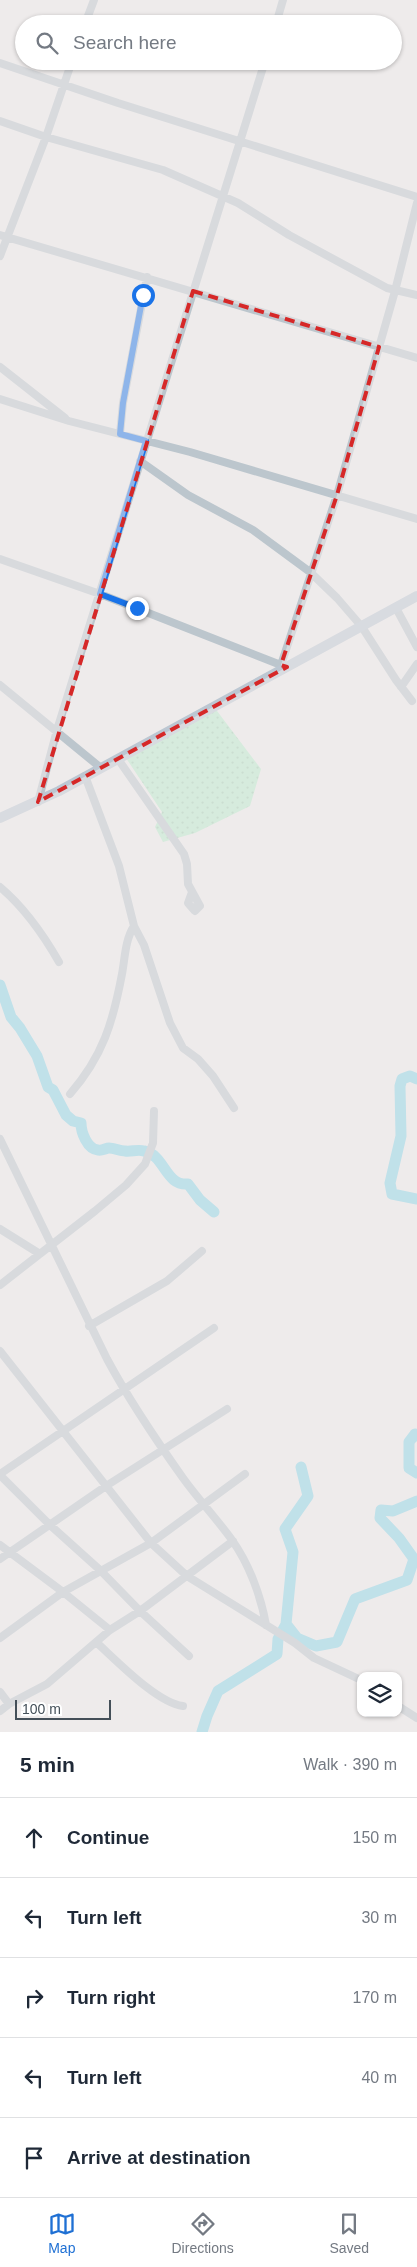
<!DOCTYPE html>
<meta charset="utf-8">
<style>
:root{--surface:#fff;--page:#f2f2f3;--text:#1f2937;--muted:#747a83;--line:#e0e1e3;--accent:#1f70d4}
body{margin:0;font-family:Helvetica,sans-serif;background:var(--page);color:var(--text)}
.controls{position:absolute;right:15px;bottom:15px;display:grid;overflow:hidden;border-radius:10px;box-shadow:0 1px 4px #0004}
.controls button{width:45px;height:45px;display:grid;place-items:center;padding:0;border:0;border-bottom:1px solid var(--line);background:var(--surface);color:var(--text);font:25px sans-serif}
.scale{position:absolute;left:15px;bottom:12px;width:96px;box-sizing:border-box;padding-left:5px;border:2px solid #444f58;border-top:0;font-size:14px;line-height:18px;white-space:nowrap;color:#444f58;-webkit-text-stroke:4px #fff;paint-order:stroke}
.stop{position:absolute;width:15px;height:15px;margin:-11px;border:4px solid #1a73e8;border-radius:50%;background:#fff}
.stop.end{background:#1a73e8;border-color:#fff;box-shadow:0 1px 5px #0008}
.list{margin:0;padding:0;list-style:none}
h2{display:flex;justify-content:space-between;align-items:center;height:65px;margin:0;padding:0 20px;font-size:21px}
h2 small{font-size:16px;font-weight:400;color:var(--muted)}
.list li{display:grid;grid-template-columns:32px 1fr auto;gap:15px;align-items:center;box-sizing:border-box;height:80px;padding:0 20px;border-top:1px solid var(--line)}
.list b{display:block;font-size:19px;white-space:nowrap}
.list em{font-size:16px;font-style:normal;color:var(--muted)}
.icon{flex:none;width:28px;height:28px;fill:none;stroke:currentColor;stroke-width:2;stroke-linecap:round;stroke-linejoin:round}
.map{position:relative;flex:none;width:417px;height:1732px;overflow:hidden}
.search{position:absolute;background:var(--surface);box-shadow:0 1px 4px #0004;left:15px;right:15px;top:15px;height:55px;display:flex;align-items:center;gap:12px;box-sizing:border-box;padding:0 18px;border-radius:28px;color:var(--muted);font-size:19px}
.sheet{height:465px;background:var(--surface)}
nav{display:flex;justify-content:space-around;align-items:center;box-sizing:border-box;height:70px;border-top:1px solid var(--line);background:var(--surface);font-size:14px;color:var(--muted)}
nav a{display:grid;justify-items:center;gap:2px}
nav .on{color:var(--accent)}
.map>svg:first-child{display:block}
</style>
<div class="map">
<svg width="417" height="1732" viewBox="0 0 417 1732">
<defs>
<pattern id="grass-dots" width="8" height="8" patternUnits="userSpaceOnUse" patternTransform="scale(1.25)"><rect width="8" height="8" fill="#b9eccc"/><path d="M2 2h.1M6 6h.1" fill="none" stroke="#a0ccb1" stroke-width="1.8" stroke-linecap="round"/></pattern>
</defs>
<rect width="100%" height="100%" fill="#eeebeb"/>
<!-- grass -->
<path fill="url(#grass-dots)" d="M211,703L261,769L250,806L195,833L163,842L155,827L162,812L122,752Z"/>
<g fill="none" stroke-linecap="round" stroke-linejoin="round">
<!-- river -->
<path stroke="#88d4e7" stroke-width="11" d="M0,985L11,1017L20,1028L37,1056L48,1087L53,1090L66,1115L73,1121L81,1123C81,1132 87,1149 98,1150C102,1151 106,1148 109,1148C114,1148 120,1151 125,1151C131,1152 138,1149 144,1151C165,1155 165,1186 188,1184L200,1200L214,1212
M417,1079L410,1076L402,1079L400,1086L401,1136L390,1183L392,1194L417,1199
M417,1436L415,1434L409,1442V1468L417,1473
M301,1467L308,1496L285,1529L293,1552L286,1624L297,1638L316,1646L337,1642L355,1599L407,1580L414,1559L399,1538L380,1518L381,1510L393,1511L417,1501
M202,1732L207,1716L218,1691L277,1654L278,1639L285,1626"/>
<!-- street -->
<path stroke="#bcc6cd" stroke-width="8" d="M85,24L94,0
M276,24L283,0
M0,63L118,103L417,197
M0,121L46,137L163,170L238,203L289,235L387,288L417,295
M0,235L417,358
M0,256L46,137L72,61
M0,367L65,418
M0,399L69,421L190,452L417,519
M120,434L123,403L147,277
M140,461L188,495L253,530L310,572L337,598L362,627L396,680L412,701
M0,559L100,594L286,667
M396,608L417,647
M281,665L337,495L395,291L417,203
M0,685L101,768
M401,687L417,664
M118,759L184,854L187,864L188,884L200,906L195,911L188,903L192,892
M85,776L119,866L134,926L144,945L170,1023L183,1048L198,1059L213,1076L234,1108
M38,802L57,730L265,61
M0,887C25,908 43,934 59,962
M70,1094C103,1056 113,1022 122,974C125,958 125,940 134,926
M0,1139L107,1359C129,1400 156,1440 183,1478C198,1499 217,1519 232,1540C249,1564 261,1596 266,1625
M0,1229L40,1254
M0,1285L95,1211L126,1185L145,1164L153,1143L154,1111
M89,1326L167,1281L202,1251
M0,1351L151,1543L187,1576L295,1643L314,1658L361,1680
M0,1474L214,1328
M0,1475L50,1525L100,1570L140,1611L189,1656
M0,1545L63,1592L110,1630
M0,1559L106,1486L227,1409
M0,1638L63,1592L151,1543L245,1474
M96,1642C116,1660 157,1703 183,1706
M0,1692L9,1704
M398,1706L417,1718
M0,1711L9,1704L47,1684L110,1630L140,1611L233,1541"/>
<!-- secondary -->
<path stroke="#bcc7d2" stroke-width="10" d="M0,818L59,791L417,596"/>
</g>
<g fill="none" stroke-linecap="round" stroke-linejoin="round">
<!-- route -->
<path stroke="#1a73e8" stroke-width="6" d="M137,608L100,594L146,441L120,434L123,403L143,295"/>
</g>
<!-- marked area -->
<path d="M0 0H417V1732H0ZM193,291L379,347L337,495L281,665L287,667L38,802Z" fill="#eeebeb" fill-opacity=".55" fill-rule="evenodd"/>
<path fill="none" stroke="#d62828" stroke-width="4" stroke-dasharray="10 6" stroke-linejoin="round" d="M193,291L379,347L337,495L281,665L287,667L38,802Z"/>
</svg>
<div class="controls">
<button><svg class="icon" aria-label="layers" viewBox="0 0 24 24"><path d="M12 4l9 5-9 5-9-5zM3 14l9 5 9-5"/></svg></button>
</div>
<div class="scale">100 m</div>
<div class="stop" style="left:143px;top:295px"></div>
<div class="stop end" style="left:137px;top:608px"></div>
<div class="search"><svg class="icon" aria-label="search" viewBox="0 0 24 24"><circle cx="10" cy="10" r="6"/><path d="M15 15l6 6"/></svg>Search here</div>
</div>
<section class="sheet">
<h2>5 min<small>Walk · 390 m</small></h2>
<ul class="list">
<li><svg class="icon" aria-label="ahead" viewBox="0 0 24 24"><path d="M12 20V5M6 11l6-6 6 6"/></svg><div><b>Continue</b></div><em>150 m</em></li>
<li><svg class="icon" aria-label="left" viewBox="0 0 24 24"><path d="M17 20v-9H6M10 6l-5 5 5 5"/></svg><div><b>Turn left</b></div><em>30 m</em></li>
<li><svg class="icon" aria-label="right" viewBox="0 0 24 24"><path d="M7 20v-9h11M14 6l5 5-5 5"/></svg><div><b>Turn right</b></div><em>170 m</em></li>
<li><svg class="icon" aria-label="left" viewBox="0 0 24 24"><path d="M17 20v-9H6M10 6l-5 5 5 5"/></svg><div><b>Turn left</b></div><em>40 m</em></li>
<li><svg class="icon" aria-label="arrive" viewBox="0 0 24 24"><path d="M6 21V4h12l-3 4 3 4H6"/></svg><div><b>Arrive at destination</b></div></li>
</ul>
</section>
<nav>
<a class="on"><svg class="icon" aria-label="map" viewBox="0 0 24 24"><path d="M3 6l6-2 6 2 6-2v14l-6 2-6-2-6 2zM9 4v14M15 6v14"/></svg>Map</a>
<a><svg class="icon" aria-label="directions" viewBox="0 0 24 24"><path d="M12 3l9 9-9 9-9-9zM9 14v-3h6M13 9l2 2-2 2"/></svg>Directions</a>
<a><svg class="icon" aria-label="saved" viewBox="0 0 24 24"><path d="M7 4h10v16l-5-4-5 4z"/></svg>Saved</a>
</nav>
